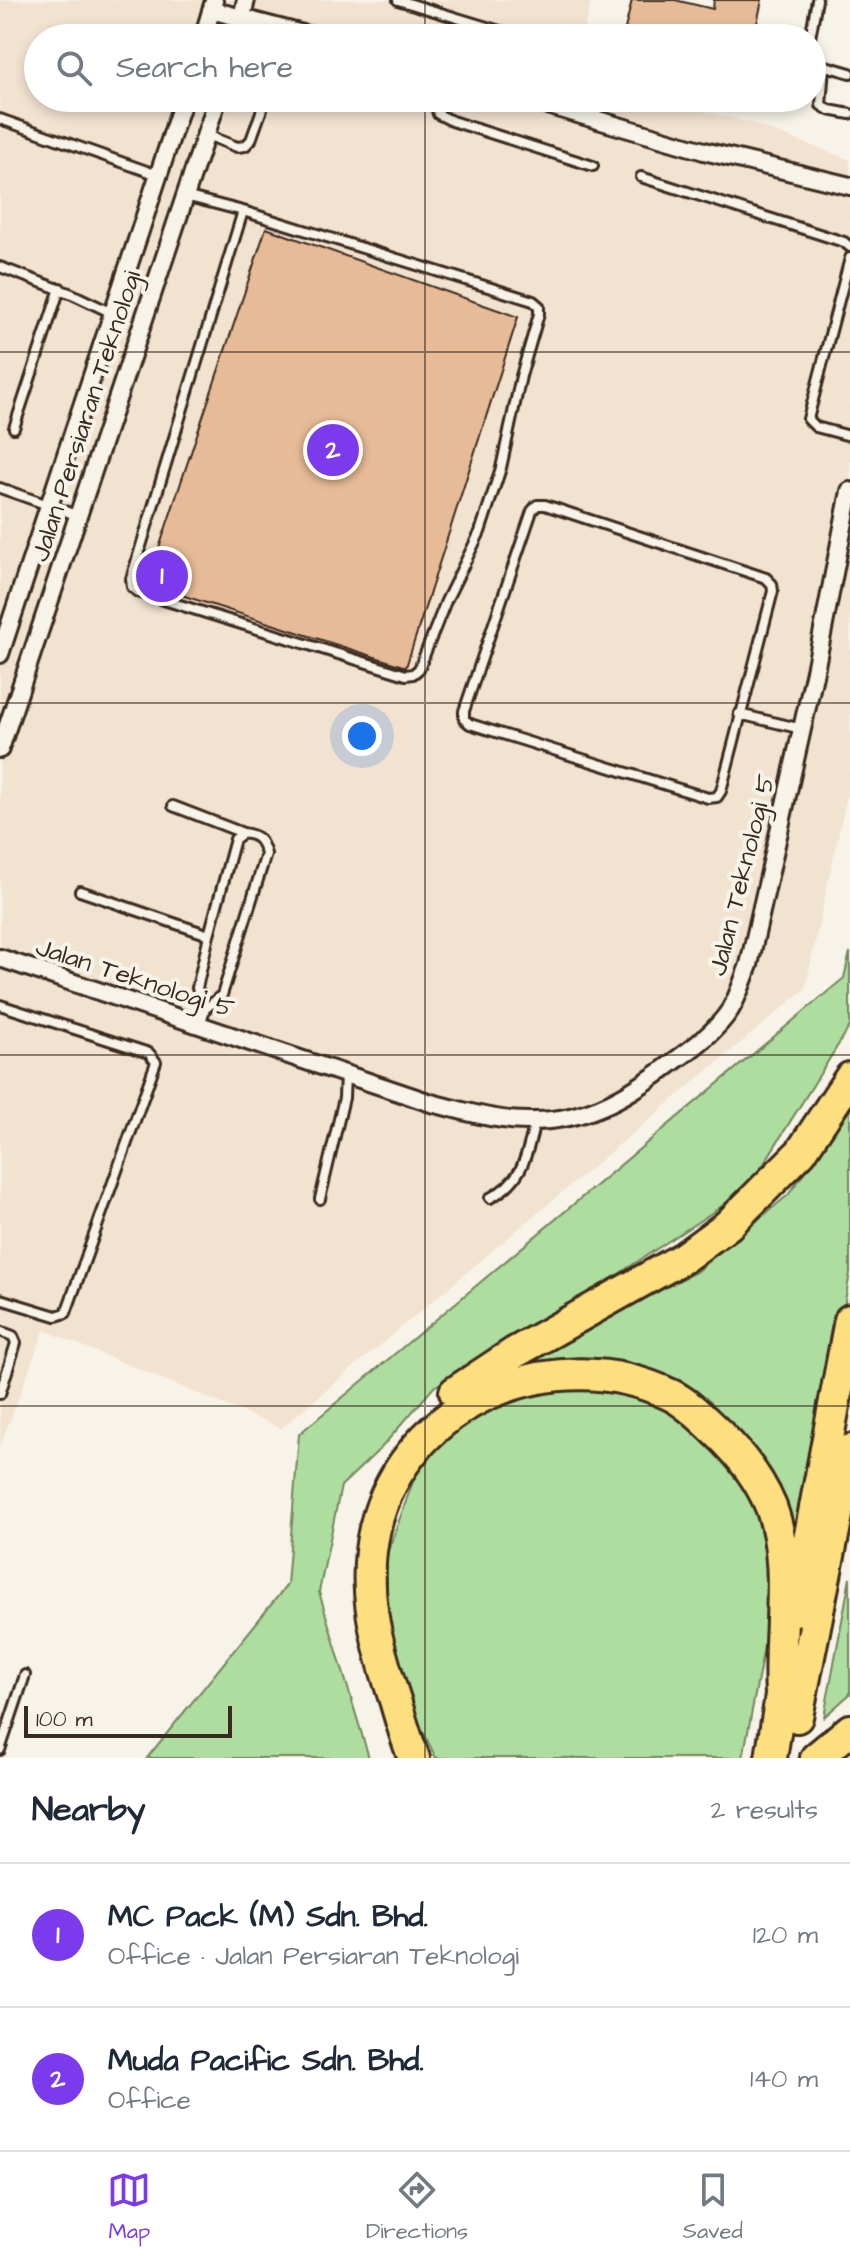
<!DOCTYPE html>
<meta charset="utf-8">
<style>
:root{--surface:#fff;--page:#f2f2f3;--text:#1f2937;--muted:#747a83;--line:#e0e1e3;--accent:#7c3aed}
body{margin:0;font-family:"Architects Daughter",sans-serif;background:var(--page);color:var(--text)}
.scale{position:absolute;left:24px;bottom:20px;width:208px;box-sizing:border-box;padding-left:8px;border:4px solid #3b2a1e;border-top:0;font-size:22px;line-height:28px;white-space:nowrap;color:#3b2a1e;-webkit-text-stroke:6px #f7f3e8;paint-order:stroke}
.you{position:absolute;left:362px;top:736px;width:28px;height:28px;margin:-20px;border:6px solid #fff;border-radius:50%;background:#1a73e8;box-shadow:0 0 0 12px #1a73e833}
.badge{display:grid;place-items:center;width:52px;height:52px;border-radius:50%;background:var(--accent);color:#fff;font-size:26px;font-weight:700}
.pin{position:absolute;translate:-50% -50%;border:4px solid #fff;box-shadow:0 2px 8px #0006}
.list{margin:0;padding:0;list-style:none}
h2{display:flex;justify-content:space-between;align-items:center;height:104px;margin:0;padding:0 32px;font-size:34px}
h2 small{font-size:26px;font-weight:400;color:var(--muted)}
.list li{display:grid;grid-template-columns:52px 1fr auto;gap:24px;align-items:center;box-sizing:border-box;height:144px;padding:0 32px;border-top:2px solid var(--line)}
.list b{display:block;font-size:30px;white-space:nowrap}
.list p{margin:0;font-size:26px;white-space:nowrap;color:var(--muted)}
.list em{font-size:26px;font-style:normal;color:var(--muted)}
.icon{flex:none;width:44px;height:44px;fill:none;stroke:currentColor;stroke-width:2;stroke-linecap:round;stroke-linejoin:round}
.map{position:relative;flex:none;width:850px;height:1758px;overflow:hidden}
.search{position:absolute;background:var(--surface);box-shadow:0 4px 12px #0003;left:24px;right:24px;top:24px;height:88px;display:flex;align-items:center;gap:20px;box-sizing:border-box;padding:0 28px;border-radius:44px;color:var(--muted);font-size:30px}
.sheet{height:392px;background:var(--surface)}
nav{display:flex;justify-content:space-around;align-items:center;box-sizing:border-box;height:112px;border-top:2px solid var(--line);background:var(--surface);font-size:22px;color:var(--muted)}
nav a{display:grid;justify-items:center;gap:4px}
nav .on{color:var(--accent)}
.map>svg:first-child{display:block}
</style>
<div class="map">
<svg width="850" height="1758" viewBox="0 0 850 1758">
<rect width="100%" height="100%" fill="#f7f3e8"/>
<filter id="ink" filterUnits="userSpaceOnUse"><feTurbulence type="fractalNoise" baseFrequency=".0125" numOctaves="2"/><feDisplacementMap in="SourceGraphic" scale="16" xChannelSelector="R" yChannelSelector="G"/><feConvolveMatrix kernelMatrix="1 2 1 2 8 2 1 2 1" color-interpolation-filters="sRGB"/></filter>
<g filter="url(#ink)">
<!-- built -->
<path fill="#f2e2d0" d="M0,0H591L582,38H38V98H646L748,122L850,160V781L805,989L281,1428L44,1330L0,1447Z"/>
<!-- green -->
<path fill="#adde9f" stroke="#74845e" stroke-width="2" d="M850,952V1026L748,1189L585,1296L434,1387L381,1448L341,1486L319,1592L369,1758H147L287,1585L299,1434L844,978Z
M850,1110V1273L797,1573L775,1487L666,1381L488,1379L696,1272L788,1195Z
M557,1385L659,1400L722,1455L757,1508L775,1589L743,1758H436L418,1721L387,1625V1554L419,1465L469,1418Z
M850,1578V1694L824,1717Z"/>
<!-- building -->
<path fill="#e7bb97" stroke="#3b2a1e" stroke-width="2" d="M632,0H675L713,9L714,0H762L754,38H662L625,29Z
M266,228L518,317L406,667L147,584Z"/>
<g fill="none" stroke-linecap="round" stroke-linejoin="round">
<!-- lane casing -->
<g stroke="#3b2a1e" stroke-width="14">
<path id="lane" d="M398,0L523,38
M810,38L817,0
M812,62L850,73
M824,67L821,105L829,110L850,114
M440,98L436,107L438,114L452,121L593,166
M0,119L158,175
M207,135L237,147L245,146L251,140L266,98
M641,177L844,242L850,247
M185,196L243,211L533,301L539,306V314L521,376L501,468L480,532L446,601L419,669L413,674L406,675L138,592L132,587L131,579L243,211
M850,258L808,419L816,427L850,436
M0,267L72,294L112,313
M14,428L60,288
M0,488L79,516
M537,505H545L766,578L772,584L773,591L721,791L717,797L708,798L470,724L464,719V711L532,511Z
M739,714L802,729
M173,806L243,833
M80,891L209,935
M0,1005L149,1053L156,1062L66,1313L56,1316L0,1299
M200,1025L205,1009L222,995L266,854C262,840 258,835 243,833L235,839L209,935L197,988L205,1009
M490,1198C524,1180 526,1156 535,1122
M320,1199L344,1098L345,1074
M0,1331L13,1336L16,1343L0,1394
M0,1750L25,1675"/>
</g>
<!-- street casing -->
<g stroke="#3b2a1e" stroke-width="22">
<path id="street" d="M211,10L318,38
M203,38L214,1
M237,38L246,0
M523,98L704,151L850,186
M0,654L184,98
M0,749L218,98
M0,958L431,1103C464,1111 498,1122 533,1121C590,1121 633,1093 676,1060C696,1046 716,1031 730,1010C738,997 743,980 749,965L815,671L850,491"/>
</g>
<!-- highway casing -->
<g stroke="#3b2a1e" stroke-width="36">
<path id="highway" d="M455,1392L514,1353L683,1258L728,1225L801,1152L850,1078
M796,1610L850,1320
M797,1717L850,1450
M414,1758C406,1739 401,1720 395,1700C376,1643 361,1588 375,1528C406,1400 556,1339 671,1395C688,1403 704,1420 718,1433C739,1453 760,1480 771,1507C793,1566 777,1633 781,1694
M771,1758L784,1677
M816,1758L850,1730"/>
</g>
<!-- lane -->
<use href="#lane" stroke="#f7f3e8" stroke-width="8"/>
<!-- street -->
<use href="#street" stroke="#f7f3e8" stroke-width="16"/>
<!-- highway -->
<use href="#highway" stroke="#fedf80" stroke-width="30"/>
</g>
</g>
<!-- grid -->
<path fill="none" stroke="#3b2a1e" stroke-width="2" stroke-opacity="0.55" d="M425,0V38M425,98V1758M0,352H850M0,703H850M0,1055H850M0,1406H850"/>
<g text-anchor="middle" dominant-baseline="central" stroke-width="8" stroke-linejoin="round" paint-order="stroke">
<!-- street labels -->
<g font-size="26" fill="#3b2a1e" stroke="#f7f3e8">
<text transform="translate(86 416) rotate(-72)">Jalan Persiaran Teknologi</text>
<text transform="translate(742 875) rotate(-76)">Jalan Teknologi 5</text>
<text transform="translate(135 978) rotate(18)">Jalan Teknologi 5</text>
</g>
</g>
</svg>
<div class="scale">100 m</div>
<div class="you"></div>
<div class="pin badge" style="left:162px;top:576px">1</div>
<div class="pin badge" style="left:333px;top:450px">2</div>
<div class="search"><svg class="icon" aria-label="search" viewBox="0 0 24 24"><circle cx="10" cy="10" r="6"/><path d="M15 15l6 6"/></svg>Search here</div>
</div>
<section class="sheet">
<h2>Nearby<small>2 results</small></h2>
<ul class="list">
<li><span class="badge">1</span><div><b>MC Pack (M) Sdn. Bhd.</b><p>Office · Jalan Persiaran Teknologi</p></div><em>120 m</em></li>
<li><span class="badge">2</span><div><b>Muda Pacific Sdn. Bhd.</b><p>Office</p></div><em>140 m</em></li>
</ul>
</section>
<nav>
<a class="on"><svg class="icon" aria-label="map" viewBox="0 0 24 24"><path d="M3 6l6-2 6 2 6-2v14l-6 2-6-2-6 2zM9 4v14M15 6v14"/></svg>Map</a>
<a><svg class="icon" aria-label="directions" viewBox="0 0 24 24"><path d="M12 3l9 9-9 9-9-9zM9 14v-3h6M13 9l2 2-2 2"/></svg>Directions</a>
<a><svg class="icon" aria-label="saved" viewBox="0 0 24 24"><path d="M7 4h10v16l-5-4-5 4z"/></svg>Saved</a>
</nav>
